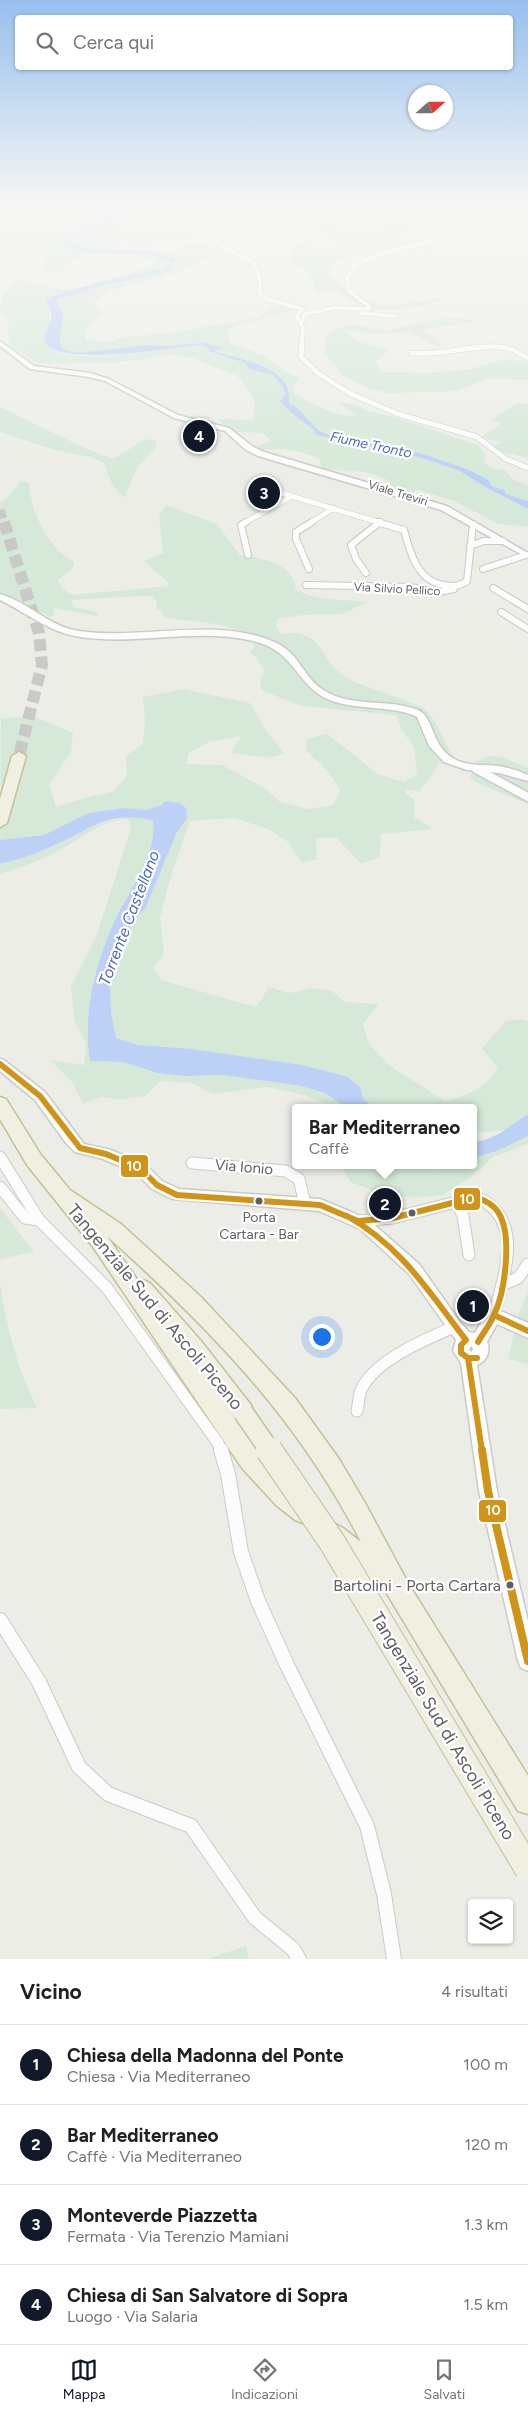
<!DOCTYPE html>
<html lang="it">
<meta charset="utf-8">
<style>
:root{--surface:#fff;--page:#f2f2f2;--text:#202124;--muted:#757577;--line:#e0e0e0;--accent:#111827}
body{margin:0;font-family:Figtree,sans-serif;background:var(--page);color:var(--text)}
.controls{position:absolute;right:15px;bottom:15px;display:grid;overflow:hidden;border-radius:5px;box-shadow:0 1px 4px #0004}
.controls button{width:45px;height:45px;display:grid;place-items:center;padding:0;border:0;border-bottom:1px solid var(--line);background:var(--surface);color:var(--text);font:25px sans-serif}
.compass{position:absolute;left:408px;top:85px;width:45px;height:45px;border-radius:50%;background:var(--surface);box-shadow:0 1px 4px #0004;rotate:69deg}
.you{position:absolute;left:321px;top:1336px;width:18px;height:18px;margin:-12px;border:4px solid #fff;border-radius:50%;background:#1a73e8;box-shadow:0 0 0 8px #1a73e833}
.badge{display:grid;place-items:center;width:32px;height:32px;border-radius:50%;background:var(--accent);color:#fff;font-size:16px;font-weight:700}
.pin{position:absolute;translate:-50% -50%;border:2px solid #fff;box-shadow:0 1px 5px #0006}
.popup{position:absolute;left:292px;top:1104px;width:185px;height:65px;box-sizing:border-box;display:grid;place-content:center;border-radius:5px;background:var(--surface);filter:drop-shadow(0 1px 4px #0005);font-size:16px;white-space:nowrap;color:var(--muted)}
.popup b{font-size:19px;color:var(--text)}
.popup::after{content:'';position:absolute;left:50%;top:100%;margin-left:-10px;border:10px solid transparent;border-top-color:var(--surface)}
.list{margin:0;padding:0;list-style:none}
h2{display:flex;justify-content:space-between;align-items:center;height:65px;margin:0;padding:0 20px;font-size:21px}
h2 small{font-size:16px;font-weight:400;color:var(--muted)}
.list li{display:grid;grid-template-columns:32px 1fr auto;gap:15px;align-items:center;box-sizing:border-box;height:80px;padding:0 20px;border-top:1px solid var(--line)}
.list b{display:block;font-size:19px;white-space:nowrap}
.list p{margin:0;font-size:16px;white-space:nowrap;color:var(--muted)}
.list em{font-size:16px;font-style:normal;color:var(--muted)}
.icon{flex:none;width:28px;height:28px;fill:none;stroke:currentColor;stroke-width:2;stroke-linecap:round;stroke-linejoin:round}
.map{position:relative;flex:none;width:528px;height:1959px;overflow:hidden}
.search{position:absolute;background:var(--surface);box-shadow:0 1px 4px #0004;left:15px;right:15px;top:15px;height:55px;display:flex;align-items:center;gap:12px;box-sizing:border-box;padding:0 18px;border-radius:5px;color:var(--muted);font-size:19px}
.sheet{height:385px;background:var(--surface)}
nav{display:flex;justify-content:space-around;align-items:center;box-sizing:border-box;height:70px;border-top:1px solid var(--line);background:var(--surface);font-size:14px;color:var(--muted)}
nav a{display:grid;justify-items:center;gap:2px}
nav .on{color:var(--accent)}
.map>svg:first-child{display:block}
</style>
<div class="map">
<svg width="528" height="1959" viewBox="0 0 528 1959">
<rect width="100%" height="100%" fill="#edede8"/>
<!-- industrial -->
<path fill="#deded9" d="M0,204H21L32,211L20,219L21,223L19,224L22,226L0,231Z"/>
<!-- green -->
<path fill="#d6e9d8" d="M113,204H172L163,214L144,217L124,226L122,229L126,233L187,232L185,235L197,238L193,240L170,239L135,245L119,237H107L119,246L144,250L173,252L183,245H198L219,247L223,251L214,254L212,258C198,262 186,270 172,274C146,283 113,283 92,304L103,311L86,331V340L110,342L123,337L164,334L258,318L269,308L304,304L310,306L241,324L229,329L227,334L231,344L263,355L287,373L300,378L293,386L294,394C309,401 340,420 357,415L338,403H346L360,406L367,411L394,417L478,445L485,454L484,462L492,468L505,470L512,479L528,485V501L506,494L469,470L438,460L333,437L319,432L295,406L291,405L285,384L270,371L215,352L211,345L204,343L167,346L145,345L87,352H73L63,349L60,341L63,312L57,301L59,297L69,293L65,292L51,296L47,305C53,317 47,331 46,345C49,347 52,350 56,352C79,363 171,349 199,345L208,348L211,352L245,363L249,369L273,375L283,388L285,396L280,400L313,429L316,435L422,458L459,470L487,488L528,509V527L498,524L454,501L419,490L407,494L382,489L391,482C366,467 347,473 322,468L319,459C303,450 278,447 260,450L258,446L271,441C263,429 251,434 238,432C231,431 223,424 218,419L253,420L255,404L249,390L237,376L193,358L173,354L122,362L47,364L35,362L9,344L8,320L0,312C0,296 7,288 21,279C34,284 49,288 63,289C85,289 134,273 154,264L155,260C135,255 94,248 76,259C69,263 64,269 57,273L42,271L46,264L45,260L50,257L48,254L0,252V234L68,231L93,221Z
M432,204H442L443,208L447,210L482,204H519L458,211L442,220L428,218L425,221H418L407,232L392,238L420,244L435,250L387,242L362,253L345,256L330,264L331,268L327,273L343,288L369,303L399,305L444,298C418,309 384,311 356,310L359,305L332,289L318,293L315,291C315,277 303,264 289,262L292,247C308,242 328,252 344,244L341,240L320,232L318,227L324,224L370,233L396,219L428,208Z
M456,318L478,321L419,330L437,339L441,346H436L411,332L375,334L348,330L347,334L360,342L389,350L375,361L381,372L430,373L470,369L502,360L528,361V380L488,378L458,391L389,393L369,389L341,375L337,367L324,353L327,333L336,329L353,325L391,330L428,321Z
M518,403L528,405V458L490,449L500,442L481,437L502,423L491,420Z
M0,407L87,449L112,458L119,456L143,440L154,439L157,443L156,448L137,468L124,498L112,484L104,463L92,458L55,450L0,432Z
M20,481L29,483C30,511 48,548 74,562L73,568L58,580L61,586L71,595L168,586L169,583L144,561L163,553L159,516L166,505L217,524L240,555C261,558 295,563 296,590C320,602 343,599 368,602L342,614L304,615L277,619L276,627L281,634C326,627 317,662 349,679C365,688 418,702 427,711C439,724 444,743 454,757L438,765L428,781L419,791L407,790L405,793L415,800L414,817L432,829L381,834L380,857L361,864L337,838H316L317,859L302,863L287,841L268,829L234,818L190,821L172,872L160,918L164,954L153,968L161,980L256,1007L269,987L289,993L313,988L332,991L345,1002L379,1004L363,1024L369,1044L390,1066L445,1101C470,1094 482,1090 498,1069L482,1048L506,1021L522,1019L528,1021V1114L506,1130L474,1133V1108H376L364,1100L360,1087L256,1058L138,1045L116,1038L111,1013L110,984L131,924L146,907L176,834L183,825L162,805L146,810L125,808L58,828L44,835L0,840L1,718L35,717L73,733L71,752L49,785L56,807L88,797L112,792L127,776L126,756L143,743L145,723L143,697L184,689L250,703L267,732L284,753L270,758L231,753L241,736L209,742L188,754L187,764L222,765L266,789L280,802L309,809L333,805L340,790L328,771L306,751L307,740L326,733L378,774L404,782L417,774L414,747L401,729L396,715L301,706L261,690L260,680L265,672L256,657L250,654L255,644C236,621 193,622 166,618L160,611L156,610L157,603L152,597L145,596L71,600L74,607L98,612L97,616L53,608L55,614L50,617L0,592V503L7,499Z
M489,756L502,757L528,768V804L475,782L470,777L476,761Z
M134,816L153,821C157,854 132,887 117,916C96,960 82,1012 90,1061L123,1062L157,1073L184,1076L223,1075L301,1086L325,1093L347,1108H338L304,1095L267,1087L212,1094L192,1083L160,1081L145,1096L119,1100L101,1097L83,1104L72,1082L50,1060L84,1065L86,1044L74,1020L71,986L97,934L131,828L128,819C94,822 80,841 51,855C35,863 17,868 0,874V864C46,852 86,822 134,816Z
M528,1136V1144L493,1157L471,1177L443,1195L415,1198L386,1195L350,1182L341,1165H401L435,1170L438,1165H474V1158L497,1151Z
M0,1208L34,1252L0,1259Z
M0,1282C6,1325 17,1369 37,1408L0,1409Z
M528,1292V1364L508,1359L519,1313Z
M246,1946L249,1959H207Z"/>
<!-- water -->
<path fill="#bdd0f6" d="M65,292L70,294L59,297L57,302L63,312L60,341L63,349L73,352H87L145,345L167,346L204,343L220,347L223,349L215,350L216,352C238,359 273,363 287,386C290,392 287,399 291,405L295,406L319,431L333,437L423,454L469,470L488,480L492,486L504,490L506,494L528,501V509L487,488L458,470L422,458L316,435L313,429L290,412L280,401L285,395L283,388L273,375L249,369L245,363L211,352L208,348L199,345C173,348 59,367 46,343C41,334 50,327 51,318C52,312 47,306 46,300Z
M165,801L179,803L186,808L187,818L176,834L146,907L131,924L110,984L111,1013L116,1038L138,1045L191,1049L302,1065L348,1077L360,1087L364,1100L376,1108H347L325,1093L301,1086L223,1075L184,1076L157,1073L123,1062L90,1061C82,1012 96,960 117,916C131,888 157,854 153,821C110,808 85,833 48,848C32,855 16,860 0,864V840L44,835L89,813L125,808L146,810L162,805Z
M528,1114V1136L497,1151L474,1158V1142C495,1140 511,1125 528,1114Z"/>
<g fill="none" stroke-linecap="round" stroke-linejoin="round">
<!-- river -->
<path fill="#bdd0f6" fill-rule="evenodd" d="M124,204H130L134,207L123,216L68,243L87,249L149,251L177,259L168,272L104,285L50,302V297L103,281L164,269L171,261L149,255L86,253L60,243L119,214L127,207Z"/>
<!-- highway-tunnel-far1 -->
<path stroke="#c9cac7" stroke-width="9" stroke-dasharray="9 4.5" stroke-linecap="butt" d="M0,510L4,523"/>
<!-- highway-tunnel -->
<path stroke="#c9cac7" stroke-width="12" stroke-dasharray="12 5.5" stroke-linecap="butt" d="M4,522L39,633L42,665L19,756"/>
<!-- street-far5 casing -->
<g stroke="#c9cac8" stroke-width="5">
<path id="street-far5" d="M176,204L170,207C176,218 186,220 197,226C206,231 210,238 218,243C245,261 261,254 260,294L270,300L302,309L297,317L303,328L302,343
M361,313L395,316
M301,323L305,314L333,308L369,309V306L349,291L347,279L354,265L388,251L419,245L439,235L438,223L449,216L446,213"/>
</g>
<!-- street-far4 casing -->
<g stroke="#c9cac8" stroke-width="6">
<path id="street-far4" d="M302,342L301,357L319,374L351,394L398,414L477,437L506,459L528,468
M412,353C443,356 475,343 507,348C514,349 521,355 528,358
M268,489L381,523
M244,523L292,496
M310,523L334,508
M378,523L380,522"/>
</g>
<!-- street-far3 casing -->
<g stroke="#c9cac8" stroke-width="8">
<path id="street-far3" d="M246,522L241,525L248,555
M377,522L404,530C410,552 417,581 444,585C452,587 460,586 467,581L473,524
M470,546L484,541H503
M309,569L296,539V532L312,522
M483,569L526,555
M366,573L356,559L351,545L380,522
M306,585L411,587L438,592L454,589
M493,588L528,609
M501,612L528,629"/>
</g>
<!-- street-far2 casing -->
<g stroke="#c9cac8" stroke-width="11">
<path id="street-far2" d="M476,769L528,797"/>
</g>
<!-- street-far1 casing -->
<g stroke="#c9cac8" stroke-width="13">
<path id="street-far1" d="M0,1157L39,1220L107,1288L218,1443L221,1451
M192,1163L286,1171L299,1179L305,1204
M0,1187L25,1218L39,1220
M457,1202L463,1216L469,1255
M358,1221L393,1218L476,1197C526,1218 504,1275 494,1315
M502,1285L518,1278L528,1264
M357,1411C359,1404 358,1395 362,1388C376,1360 426,1339 454,1327"/>
</g>
<!-- street casing -->
<g stroke="#c9cac8" stroke-width="16">
<path id="street" d="M221,1450L228,1474L241,1552L258,1601L287,1665L367,1826L384,1894L394,1959
M0,1620L39,1682L79,1767L108,1794L191,1826L255,1918L293,1949L299,1959"/>
</g>
<!-- secondary casing -->
<g stroke="#cacac9" stroke-width="3">
<path id="secondary" d="M0,341L34,366L90,373L109,379L178,415L229,428L252,446L264,452L447,506L528,553V558L441,510L258,456L246,450L225,431L174,418L105,381L89,377L30,369L0,346Z
M0,594C28,602 50,627 79,631C141,640 207,618 267,639C302,651 300,676 325,691C354,708 388,698 418,710C433,716 432,745 451,757C466,767 482,764 499,766C509,768 519,771 528,775V781L499,773L467,770L444,762L429,746L417,717C397,706 358,710 332,701C296,688 296,650 253,641C194,627 134,647 75,636C48,631 25,612 0,600Z
M0,1059L5,1061L45,1092L84,1144L111,1150L146,1165L162,1181L179,1189L320,1199L354,1213L370,1221L419,1264L460,1322L469,1332L475,1333L488,1310L494,1308L528,1323V1338L497,1324L487,1342C491,1351 487,1361 477,1365L497,1491L528,1621V1671L521,1668L518,1661L479,1491L461,1363L453,1351L456,1340L409,1274L360,1229L319,1211L172,1199L152,1189L136,1173L103,1159L75,1152L66,1143L35,1100L0,1071ZM471,1346L473,1348L472,1352L469,1350Z"/>
</g>
<!-- highway casing -->
<g stroke="#c4c096" stroke-width="3">
<path id="highway" d="M19,752L26,756L7,823L0,827V799L12,756Z
M0,1097L6,1099L41,1155L70,1190L121,1224L201,1297L295,1398L339,1459L365,1503L408,1583L528,1776V1814L518,1811L386,1592L327,1544L323,1536L327,1528L335,1524L343,1528L361,1542C297,1417 210,1329 107,1236L139,1282L143,1280L150,1283L201,1341L251,1405L254,1412L251,1419L243,1422L235,1419L229,1410L258,1452L292,1489L311,1504L315,1512L311,1520L303,1523L295,1520L276,1505L242,1468L93,1247L27,1165L0,1119Z"/>
</g>
<!-- street-far5 -->
<use href="#street-far5" stroke="#fcfcfc" stroke-width="4"/>
<!-- street-far4 -->
<use href="#street-far4" stroke="#fcfcfc" stroke-width="5"/>
<!-- street-far3 -->
<use href="#street-far3" stroke="#fcfcfc" stroke-width="6"/>
<!-- street-far2 -->
<use href="#street-far2" stroke="#fcfcfc" stroke-width="8"/>
<!-- street-far1 -->
<use href="#street-far1" stroke="#fcfcfc" stroke-width="11"/>
<!-- street -->
<use href="#street" stroke="#fcfcfc" stroke-width="14"/>
<!-- secondary -->
<use href="#secondary" fill="#fcfcfc" fill-rule="evenodd"/>
<!-- highway -->
<use href="#highway" fill="#f0efe2" fill-rule="evenodd"/>
<!-- highway-bridge-far1 casing -->
<g stroke="#c4c096" stroke-width="22" stroke-linecap="butt">
<path id="highway-bridge-far1" d="M243,1412L270,1451"/>
</g>
<!-- highway-bridge casing -->
<g stroke="#c4c096" stroke-width="28" stroke-linecap="butt">
<path id="highway-bridge" d="M269,1450L332,1542L528,1869"/>
</g>
<!-- highway-bridge-far1 -->
<use href="#highway-bridge-far1" stroke="#f0efe2" stroke-width="19"/>
<!-- highway-bridge -->
<use href="#highway-bridge" stroke="#f0efe2" stroke-width="26"/>
<!-- bus-1-far1 casing -->
<g stroke="#fff" stroke-width="10">
<path id="bus-1-far1" d="M0,1064L40,1096L80,1148L106,1154L141,1169L157,1185L177,1195L320,1205L358,1221L393,1218L476,1197C484,1200 494,1205 498,1212C513,1234 505,1292 494,1315C490,1325 483,1333 478,1342
M347,1216C401,1246 429,1292 466,1340L461,1345V1353L468,1358H477
M494,1315L528,1331
M468,1358L482,1451"/>
</g>
<!-- bus-1 casing -->
<g stroke="#fff" stroke-width="12">
<path id="bus-1" d="M482,1450L488,1491L528,1661"/>
</g>
<!-- bus-1-far1 -->
<use href="#bus-1-far1" stroke="#d09419" stroke-width="6"/>
<!-- bus-1 -->
<use href="#bus-1" stroke="#d09419" stroke-width="8"/>
</g>
<!-- sky -->
<linearGradient id="sky" x2="0" y2="1"><stop stop-color="#97bfee"/><stop offset="0.43" stop-color="#f7f7f5"/><stop offset="1" stop-color="#f7f7f5" stop-opacity="0"/></linearGradient>
<rect width="528" height="478" fill="url(#sky)"/>
<!-- markers -->
<g fill="#5d5f65" stroke="#fff" stroke-width="2">
<circle cx="259" cy="1201" r="4.5"/>
<circle cx="412" cy="1213" r="4.5"/>
<circle cx="510" cy="1585" r="4.5"/>
</g>
<g text-anchor="middle" dominant-baseline="central" stroke-width="4.5" stroke-linejoin="round" paint-order="stroke">
<!-- far-street labels -->
<g font-size="12" fill="#5d5f65" stroke="#fff">
<text transform="translate(398 493) rotate(17)">Viale Treviri</text>
<text transform="translate(397 589) rotate(3)">Via Silvio Pellico</text>
</g>
<!-- far-water labels -->
<g font-size="14" font-style="italic" fill="#4b68bf" stroke="#fff">
<text transform="translate(371 445) rotate(12)">Fiume Tronto</text>
</g>
<!-- bus labels -->
<g font-size="14" fill="#5d5f65" stroke="#fff">
<text x="259" y="1217">Porta<tspan x="259" dy="17">Cartara - Bar</tspan></text>
</g>
<!-- street labels -->
<g font-size="15" fill="#5d5f65" stroke="#fff">
<text transform="translate(244 1167) rotate(5)">Via Ionio</text>
</g>
<!-- water labels -->
<g font-size="16" font-style="italic" fill="#4b68bf" stroke="#fff">
<text transform="translate(129 918) rotate(-69)">Torrente Castellano</text>
</g>
<!-- near-bus labels -->
<g font-size="16" fill="#5d5f65" stroke="#fff" text-anchor="end">
<text x="501" y="1585">Bartolini - Porta Cartara</text>
</g>
<!-- near-street labels -->
<g font-size="18" fill="#5d5f65" stroke="#fff">
<text transform="translate(155 1307) rotate(50)">Tangenziale Sud di Ascoli Piceno</text>
<text transform="translate(443 1726) rotate(59)">Tangenziale Sud di Ascoli Piceno</text>
</g>
</g>
<g stroke="#fff" stroke-width="2">
<rect x="120" y="1154" width="29" height="24" rx="5" fill="#d09419"/>
<rect x="453" y="1187" width="28" height="24" rx="5" fill="#d09419"/>
<rect x="478" y="1499" width="29" height="24" rx="5" fill="#d09419"/>
</g>
<g font-size="14" text-anchor="middle" font-weight="bold" fill="#fff">
<text x="134" y="1171">10</text>
<text x="467" y="1204">10</text>
<text x="493" y="1515">10</text>
</g>
</svg>
<div class="controls">
<button><svg class="icon" aria-label="layers" viewBox="0 0 24 24"><path d="M12 4l9 5-9 5-9-5zM3 14l9 5 9-5"/></svg></button>
</div>
<svg class="compass" viewBox="-18 -18 36 36"><path d="M0-13l5 13h-10z" fill="#e53935"/><path d="M0 13l5-13h-10z" fill="#757577"/></svg>
<div class="you"></div>
<div class="pin badge" style="left:473px;top:1306px">1</div>
<div class="pin badge" style="left:385px;top:1204px">2</div>
<div class="popup"><b>Bar Mediterraneo</b>Caffè</div>
<div class="pin badge" style="left:264px;top:493px">3</div>
<div class="pin badge" style="left:199px;top:436px">4</div>
<div class="search"><svg class="icon" aria-label="search" viewBox="0 0 24 24"><circle cx="10" cy="10" r="6"/><path d="M15 15l6 6"/></svg>Cerca qui</div>
</div>
<section class="sheet">
<h2>Vicino<small>4 risultati</small></h2>
<ul class="list">
<li><span class="badge">1</span><div><b>Chiesa della Madonna del Ponte</b><p>Chiesa · Via Mediterraneo</p></div><em>100 m</em></li>
<li><span class="badge">2</span><div><b>Bar Mediterraneo</b><p>Caffè · Via Mediterraneo</p></div><em>120 m</em></li>
<li><span class="badge">3</span><div><b>Monteverde Piazzetta</b><p>Fermata · Via Terenzio Mamiani</p></div><em>1.3 km</em></li>
<li><span class="badge">4</span><div><b>Chiesa di San Salvatore di Sopra</b><p>Luogo · Via Salaria</p></div><em>1.5 km</em></li>
</ul>
</section>
<nav>
<a class="on"><svg class="icon" aria-label="map" viewBox="0 0 24 24"><path d="M3 6l6-2 6 2 6-2v14l-6 2-6-2-6 2zM9 4v14M15 6v14"/></svg>Mappa</a>
<a><svg class="icon" aria-label="directions" viewBox="0 0 24 24"><path d="M12 3l9 9-9 9-9-9zM9 14v-3h6M13 9l2 2-2 2"/></svg>Indicazioni</a>
<a><svg class="icon" aria-label="saved" viewBox="0 0 24 24"><path d="M7 4h10v16l-5-4-5 4z"/></svg>Salvati</a>
</nav>
